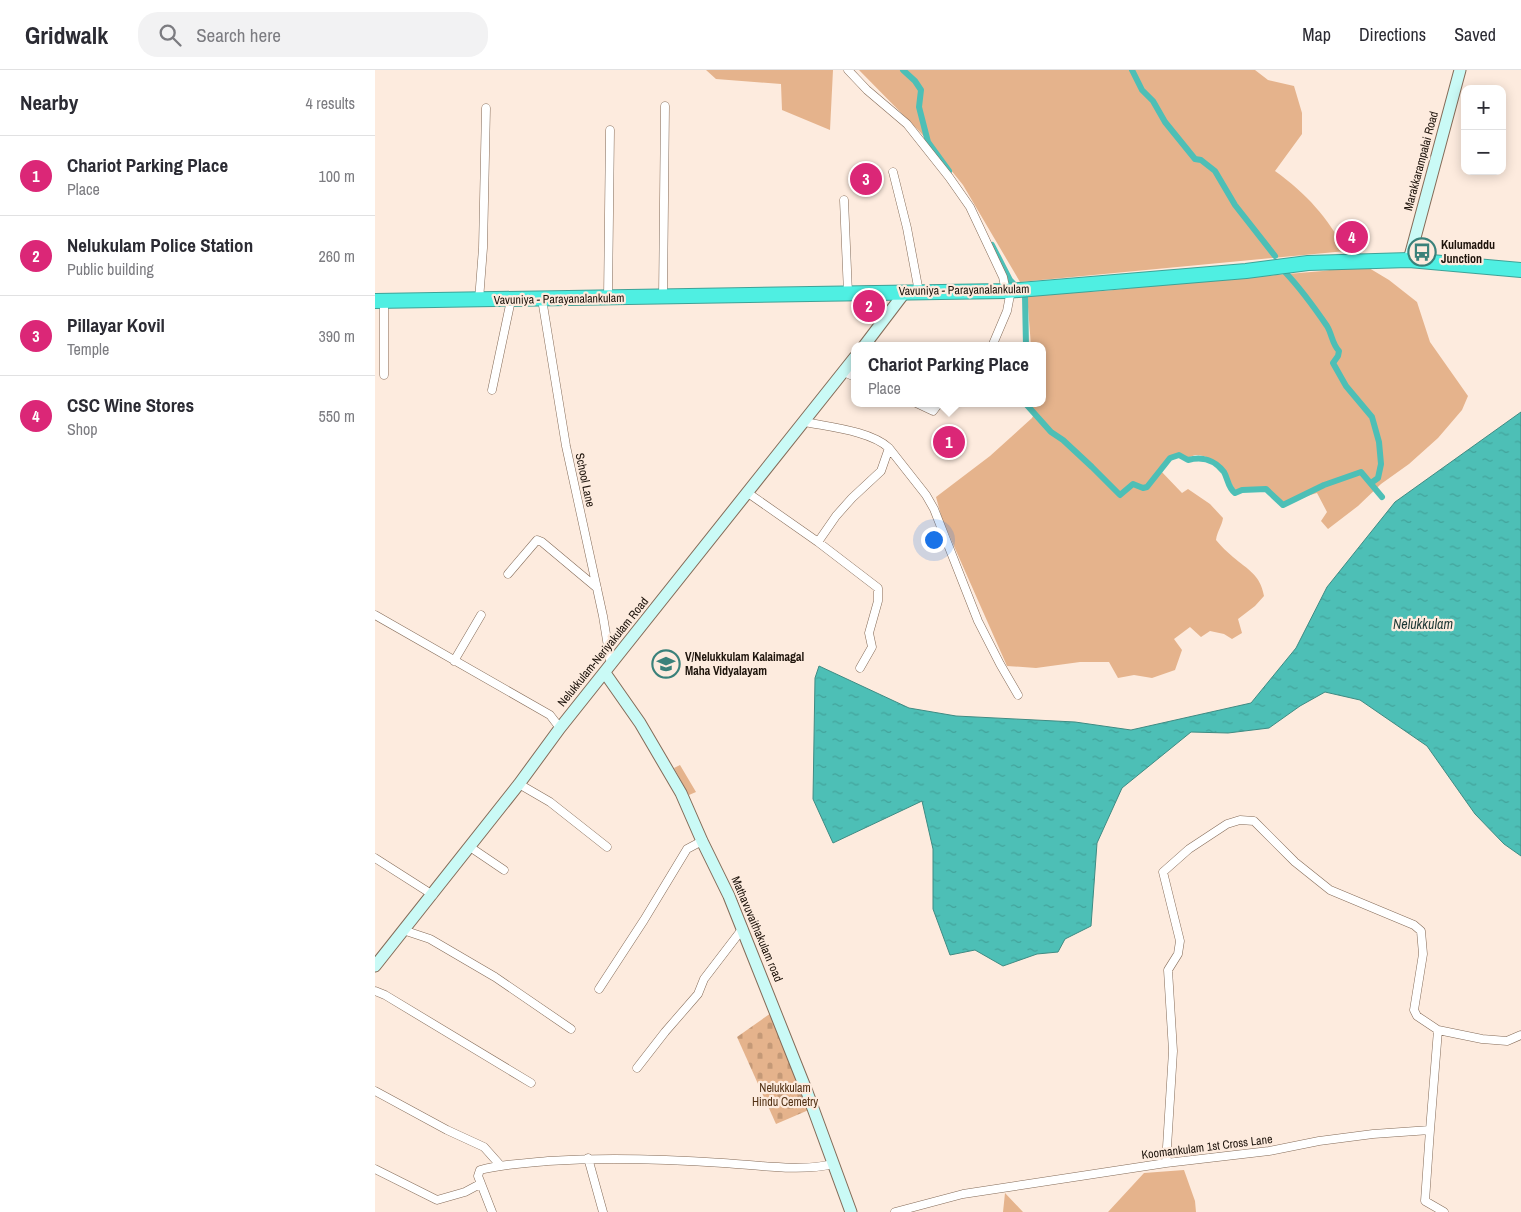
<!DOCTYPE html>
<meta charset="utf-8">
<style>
:root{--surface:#fff;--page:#f2f2f3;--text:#2b2b33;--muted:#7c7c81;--line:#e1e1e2;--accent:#db2777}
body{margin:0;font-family:"Archivo Narrow",sans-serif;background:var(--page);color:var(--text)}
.controls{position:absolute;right:15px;top:15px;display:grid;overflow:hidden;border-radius:10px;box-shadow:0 2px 12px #0003}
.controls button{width:45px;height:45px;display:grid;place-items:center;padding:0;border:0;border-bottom:1px solid var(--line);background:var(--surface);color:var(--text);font:25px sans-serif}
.you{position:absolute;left:558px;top:469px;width:18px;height:18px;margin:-12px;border:4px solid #fff;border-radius:50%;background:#1a73e8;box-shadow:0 0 0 8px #1a73e833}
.badge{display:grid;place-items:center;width:32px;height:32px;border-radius:50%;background:var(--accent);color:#fff;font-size:16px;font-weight:700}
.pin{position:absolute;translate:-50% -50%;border:2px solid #fff;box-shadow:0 1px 5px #0006}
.popup{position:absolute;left:476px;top:272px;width:195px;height:65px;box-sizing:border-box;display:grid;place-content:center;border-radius:10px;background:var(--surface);filter:drop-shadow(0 1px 4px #0005);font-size:16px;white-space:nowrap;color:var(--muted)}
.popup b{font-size:19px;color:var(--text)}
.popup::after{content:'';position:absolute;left:50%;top:100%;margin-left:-10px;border:10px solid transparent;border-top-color:var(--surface)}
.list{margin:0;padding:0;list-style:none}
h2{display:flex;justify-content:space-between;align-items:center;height:65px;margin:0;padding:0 20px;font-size:21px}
h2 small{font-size:16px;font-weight:400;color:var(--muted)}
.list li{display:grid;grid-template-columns:32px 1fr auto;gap:15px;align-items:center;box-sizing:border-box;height:80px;padding:0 20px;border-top:1px solid var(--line)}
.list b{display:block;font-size:19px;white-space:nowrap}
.list p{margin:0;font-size:16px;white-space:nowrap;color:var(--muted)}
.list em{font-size:16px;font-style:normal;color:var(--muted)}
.icon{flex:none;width:28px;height:28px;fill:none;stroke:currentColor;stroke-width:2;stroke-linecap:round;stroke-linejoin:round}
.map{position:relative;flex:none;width:1146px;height:1142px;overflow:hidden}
header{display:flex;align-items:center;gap:30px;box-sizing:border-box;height:70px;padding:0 25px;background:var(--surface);border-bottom:1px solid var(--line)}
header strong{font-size:24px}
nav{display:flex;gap:28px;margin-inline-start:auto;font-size:18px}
.search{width:350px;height:45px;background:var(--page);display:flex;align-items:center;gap:12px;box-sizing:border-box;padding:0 18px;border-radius:20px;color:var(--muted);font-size:19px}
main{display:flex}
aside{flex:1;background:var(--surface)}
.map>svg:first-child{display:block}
</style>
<header>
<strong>Gridwalk</strong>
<div class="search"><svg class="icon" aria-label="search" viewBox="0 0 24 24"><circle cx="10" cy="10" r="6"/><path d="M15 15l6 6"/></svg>Search here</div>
<nav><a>Map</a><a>Directions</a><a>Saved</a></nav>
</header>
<main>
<aside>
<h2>Nearby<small>4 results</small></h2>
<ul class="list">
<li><span class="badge">1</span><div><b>Chariot Parking Place</b><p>Place</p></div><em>100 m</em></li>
<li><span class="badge">2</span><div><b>Nelukulam Police Station</b><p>Public building</p></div><em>260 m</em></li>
<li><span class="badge">3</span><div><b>Pillayar Kovil</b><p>Temple</p></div><em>390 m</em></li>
<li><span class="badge">4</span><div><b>CSC Wine Stores</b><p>Shop</p></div><em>550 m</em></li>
</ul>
</aside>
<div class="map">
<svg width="1146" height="1142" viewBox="0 0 1146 1142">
<defs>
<pattern id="cemetery-stones" width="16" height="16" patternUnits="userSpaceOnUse" patternTransform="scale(1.25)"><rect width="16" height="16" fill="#e5b38c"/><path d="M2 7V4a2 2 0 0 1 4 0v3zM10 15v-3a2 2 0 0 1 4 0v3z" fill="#c49977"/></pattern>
<pattern id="water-ripples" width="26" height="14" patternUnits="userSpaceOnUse" patternTransform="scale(1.25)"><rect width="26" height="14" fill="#4dbfb6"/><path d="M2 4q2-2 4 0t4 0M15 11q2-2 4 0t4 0" fill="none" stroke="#43a39b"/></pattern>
</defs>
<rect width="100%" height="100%" fill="#fdebde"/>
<!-- green -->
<path fill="#e5b38c" d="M331,0H458L455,60L407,40L406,14L341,9Z
M484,0H880L893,10L919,16L927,43V64L900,101C932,124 952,147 971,181L645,212L588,115L546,63Z
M989,195L1014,210L1042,232L1055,272L1093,326L1087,340L1063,368L1034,394L1006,414L983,436L953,459L946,451L952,442L942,423L908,433L891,417L871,418L860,420C853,406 841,385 821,385C819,385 816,387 814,387C808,388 800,387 794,387L784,399L807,423L813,419L835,434L848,448C847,456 842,461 841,470C846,476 852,482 858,487C873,500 885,504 889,526L880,536L863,549L867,563L857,569L849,564L835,561L826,567L815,557L799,569L807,580L800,600L777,608L759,605L743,608L734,592H705L661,598L632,596L567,449L561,427L615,386L657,348L660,342L653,333H668V276H656L652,224L729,221L804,213L948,201Z
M305,695L321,722L314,725L299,698Z
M809,1100L820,1131L821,1142H733L769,1103Z
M630,1123L648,1142H628Z"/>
<!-- cemetery -->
<path fill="url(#cemetery-stones)" d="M396,943L436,1039L401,1054L362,967Z"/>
<!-- water -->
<path fill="url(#water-ripples)" stroke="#3f8b83" d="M1146,342V786L1129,774L1100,744L1052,676L985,630L950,622L925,636L894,658L853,663L816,662L747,718L722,773L716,856L690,869L683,882L662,884L628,896L600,880L575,885L558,839V779L547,731L458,773L438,729L440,608L444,596L534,638L581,646L700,652L756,660L876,633L921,578L952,517L1020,432Z"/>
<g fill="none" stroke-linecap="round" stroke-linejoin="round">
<!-- canal -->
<path stroke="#4dbfb6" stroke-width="6" d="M528,0L540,11L546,20L544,37L553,72L574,101
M757,0L767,20L778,31L790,52L820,89L826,90L840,101L860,135L900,186
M617,175L635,210L650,226L651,276
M910,202C926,219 939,237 952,256C957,264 957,274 964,281L963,286L958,293L971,316L997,347L1004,372L1006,394L1003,408L996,413
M650,333L676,362L688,370L717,397L745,425L758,414L768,418L772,417L795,388L804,385L813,390C827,386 840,390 849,402C853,409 853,418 860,423L867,420L891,419L908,435L949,415L986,402L1007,427"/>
<!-- street casing -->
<g stroke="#846b58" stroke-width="9">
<path id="street" d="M473,0L492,20L532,54L574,107L595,137L628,207L631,221
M518,102L532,158L544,222
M469,130L473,223
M288,227L290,36
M233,228L235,60
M167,229L191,376L228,546L236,595
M104,230L108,178L111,38
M620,276L618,274L632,241L636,220
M469,302L480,307
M9,305V231
M117,320L136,230
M541,333L558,341L564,333
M430,352C454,357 496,361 514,378L551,425L559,439L603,551L625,594L643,625
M373,423L443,472L503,518V531L494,563L497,577L485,598
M443,472L461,446L477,428L506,401L514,378
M133,504L162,470L167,472L222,518
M0,545L175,645L185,658
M79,591L106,545
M144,714L175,732L232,777
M95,777L129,800
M0,788L58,825
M28,860L55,869L120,907L196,959
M224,919L269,850L312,779L327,771
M0,921L10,925L156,1013
M262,998L290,962L323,924L329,909L368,858
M0,1021L72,1060L109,1077L125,1095
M1055,1060L1063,960
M213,1088L228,1142
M791,1093L798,981L793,900L803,884L805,871L788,802L814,779L852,754L865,750L879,751L920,792L955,820L1039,855L1046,861L1048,884L1039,940L1042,946L1063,960L1107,969L1132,971L1146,965
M0,1099L62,1130L90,1122L105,1114
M117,1142L103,1106L105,1100C128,1094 150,1093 173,1091C231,1087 290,1089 348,1093C381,1095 426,1102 458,1094
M520,1142L588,1124L791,1093L894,1081L944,1071L998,1064L1055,1060L1050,1131L1069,1142"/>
</g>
<!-- secondary casing -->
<g stroke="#846b58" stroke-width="13">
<path id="secondary" d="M1034,190L1085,0
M489,276L530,222
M230,603L265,653L306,723L327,771L354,826L432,1022L476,1142
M0,896L144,714L185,658L480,287"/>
</g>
<!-- highway casing -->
<g stroke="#3ea297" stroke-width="16">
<path id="highway" d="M0,231L631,221L871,201L933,193L1034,190L1146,200"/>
</g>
<!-- street -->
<use href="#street" stroke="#fff" stroke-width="8"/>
<!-- secondary -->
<use href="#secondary" stroke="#cafaf6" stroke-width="11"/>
<!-- highway -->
<use href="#highway" stroke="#4fefe2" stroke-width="14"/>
</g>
<!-- icons -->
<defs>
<g id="bus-ring" transform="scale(1.4375)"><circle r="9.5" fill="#fdebde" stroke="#3a817a" stroke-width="1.5"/><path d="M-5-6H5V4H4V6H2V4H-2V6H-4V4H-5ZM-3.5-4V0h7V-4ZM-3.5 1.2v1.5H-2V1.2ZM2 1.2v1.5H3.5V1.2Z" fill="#3a817a"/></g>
<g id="school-ring" transform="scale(1.4375)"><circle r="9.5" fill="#fdebde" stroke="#3a817a" stroke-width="1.5"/><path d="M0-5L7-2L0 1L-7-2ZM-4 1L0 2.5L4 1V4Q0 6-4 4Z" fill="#3a817a"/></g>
</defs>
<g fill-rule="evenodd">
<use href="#bus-ring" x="1047" y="182"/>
<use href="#school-ring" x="291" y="594"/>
</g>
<g text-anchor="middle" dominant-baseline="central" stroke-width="4.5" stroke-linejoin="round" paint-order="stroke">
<!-- street labels -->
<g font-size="12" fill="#1d130b" stroke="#fdebde">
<text transform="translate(1046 91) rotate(-75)">Marakkarampalai Road</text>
<text transform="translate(589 220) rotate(-1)">Vavuniya - Parayanalankulam</text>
<text transform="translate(184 229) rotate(-1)">Vavuniya - Parayanalankulam</text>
<text transform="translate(210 410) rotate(78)">School Lane</text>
<text transform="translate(228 582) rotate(-51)">Nelukkulam-Neriyakulam Road</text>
<text transform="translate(382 859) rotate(67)">Mathavuvaithakulam road</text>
<text transform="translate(832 1077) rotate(-7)">Koomankulam 1st Cross Lane</text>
</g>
<!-- poi labels -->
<g font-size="12" font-weight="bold" fill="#1d130b" stroke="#fdebde" text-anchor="start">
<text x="1066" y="175">Kulumaddu<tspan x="1066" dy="14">Junction</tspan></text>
<text x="310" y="587">V/Nelukkulam Kalaimagal<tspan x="310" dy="14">Maha Vidyalayam</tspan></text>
</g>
<!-- park labels -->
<g font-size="12" fill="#533215" stroke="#fdebde">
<text x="410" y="1018">Nelukkulam<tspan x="410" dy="14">Hindu Cemetry</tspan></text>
</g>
<!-- water labels -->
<g font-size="14" font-style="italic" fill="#1d3734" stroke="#fdebde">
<text x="1048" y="554">Nelukkulam</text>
</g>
</g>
</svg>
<div class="controls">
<button>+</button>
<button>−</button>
</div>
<div class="you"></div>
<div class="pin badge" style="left:574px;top:372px">1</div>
<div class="popup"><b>Chariot Parking Place</b>Place</div>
<div class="pin badge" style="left:494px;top:236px">2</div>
<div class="pin badge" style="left:491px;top:109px">3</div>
<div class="pin badge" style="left:977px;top:167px">4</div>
</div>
</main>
